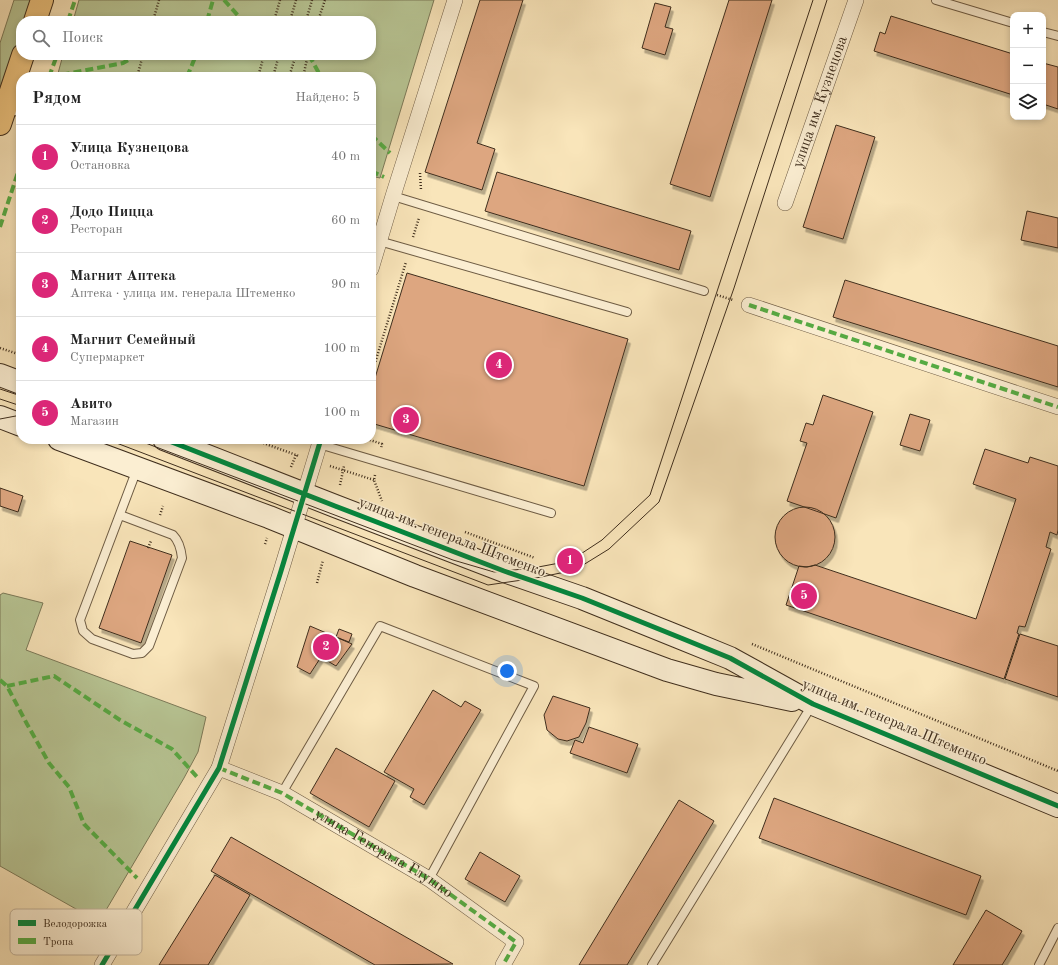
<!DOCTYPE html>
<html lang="ru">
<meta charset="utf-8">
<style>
:root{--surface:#fff;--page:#f2f2f2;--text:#222;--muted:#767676;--line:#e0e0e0;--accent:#db2777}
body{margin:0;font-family:"Old Standard TT",serif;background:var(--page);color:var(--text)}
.controls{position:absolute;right:12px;top:12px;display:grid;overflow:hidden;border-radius:8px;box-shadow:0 2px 6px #0003}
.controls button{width:36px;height:36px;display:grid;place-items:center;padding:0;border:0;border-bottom:1px solid var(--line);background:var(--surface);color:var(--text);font:20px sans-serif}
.you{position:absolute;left:507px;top:671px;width:14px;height:14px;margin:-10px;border:3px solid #fff;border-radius:50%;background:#1a73e8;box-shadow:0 0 0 6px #1a73e833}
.badge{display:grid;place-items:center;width:26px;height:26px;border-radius:50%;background:var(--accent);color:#fff;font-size:13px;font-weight:700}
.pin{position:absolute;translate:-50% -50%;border:2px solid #fff;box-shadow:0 1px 4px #0006}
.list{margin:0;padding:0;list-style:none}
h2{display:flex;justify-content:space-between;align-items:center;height:52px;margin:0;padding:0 16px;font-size:17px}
h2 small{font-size:13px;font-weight:400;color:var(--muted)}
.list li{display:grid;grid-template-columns:26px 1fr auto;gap:12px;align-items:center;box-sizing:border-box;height:64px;padding:0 16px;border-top:1px solid var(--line)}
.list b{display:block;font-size:15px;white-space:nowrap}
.list p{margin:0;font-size:13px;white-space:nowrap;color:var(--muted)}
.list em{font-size:13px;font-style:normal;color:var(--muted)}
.icon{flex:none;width:22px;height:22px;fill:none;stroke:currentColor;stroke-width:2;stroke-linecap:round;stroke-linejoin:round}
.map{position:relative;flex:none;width:1058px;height:965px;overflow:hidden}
.search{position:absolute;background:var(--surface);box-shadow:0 2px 6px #0003;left:16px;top:16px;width:360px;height:44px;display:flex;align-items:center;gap:10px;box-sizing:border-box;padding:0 14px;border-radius:16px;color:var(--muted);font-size:15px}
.panel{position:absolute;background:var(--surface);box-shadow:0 2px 6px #0003;left:16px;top:72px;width:360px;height:372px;border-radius:16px}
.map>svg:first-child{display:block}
</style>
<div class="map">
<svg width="1058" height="965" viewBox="0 0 1058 965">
<defs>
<filter id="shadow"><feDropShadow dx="2.5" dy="4.5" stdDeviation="0" flood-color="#0004"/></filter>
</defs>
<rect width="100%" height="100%" fill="#f9e5ba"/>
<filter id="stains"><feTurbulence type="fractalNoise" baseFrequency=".005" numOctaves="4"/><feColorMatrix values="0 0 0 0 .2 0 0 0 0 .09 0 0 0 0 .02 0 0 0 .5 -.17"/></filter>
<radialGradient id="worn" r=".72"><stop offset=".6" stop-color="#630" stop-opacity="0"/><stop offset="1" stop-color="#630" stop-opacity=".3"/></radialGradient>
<!-- green -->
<path fill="#b8c695" stroke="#7c7a59" d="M14,0H33L26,21H21V35L0,98V43Z
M79,0H434L380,178L371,176V77H57L63,55H371V21H73Z
M3,593L43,603L26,650L206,717L198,752L184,778L99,922L0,866V595Z"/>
<!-- building -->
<path fill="#dda680" stroke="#3f2e1d" filter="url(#shadow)" d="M480,0H523L477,143L495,149L482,190L425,172Z
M729,0H772L710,197L670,184Z
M655,3L671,7L665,27L673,29L665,55L642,48Z
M891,16L1013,54V95L874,51L880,32L885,34Z
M1043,63L1058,67V109L1043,104Z
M836,125L875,137L843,239L803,227Z
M497,172L691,231L679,270L485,211Z
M1027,211L1058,218V248L1021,240Z
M407,273L628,339L584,486L371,423V391Z
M845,280L1058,346V387L833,317Z
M823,395L873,412L836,518L787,501L807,443L800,441L806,423L813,425Z
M910,414L930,420L920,451L900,445Z
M985,449L1028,463L1030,457L1058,466V530L1057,535L1050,532L1046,547L1051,549L1025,627L1019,626L1017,633L1019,634L1004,679L786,605L799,566L807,567L815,565L976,619L1016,499L973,484Z
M0,488L23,496L18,512L0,506Z
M775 537a30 30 0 1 1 60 0a30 30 0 1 1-60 0Z
M130,541L172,555L141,643L99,628Z
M310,626L352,644L336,666L321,657L310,674L297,667Z
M339,629L352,634L349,642L336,637Z
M1020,634L1058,646V697L1005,679Z
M433,690L461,707L465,701L481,710L424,805L410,797L414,789L384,772Z
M553,696L590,708L586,723L579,737L567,741L558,739L547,730L544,715Z
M589,727L638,744L627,773L570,753L575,740L583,743Z
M336,748L395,781L369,827L310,793Z
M774,798L981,876L966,915L759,838Z
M679,800L714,821L627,965H579Z
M231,837L453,964L375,965L211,871Z
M480,852L520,876L505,902L465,879Z
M215,875L250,895L208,965H159Z
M986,910L1022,931L1007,957L1002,965H953Z"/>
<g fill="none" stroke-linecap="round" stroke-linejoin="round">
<!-- lane casing -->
<g stroke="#6e5c44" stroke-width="10">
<path id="lane" d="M936,0L1013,23
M1043,32L1058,36
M7,108L21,113
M393,196L704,291
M379,241L627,312
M319,444L551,513
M120,515L173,535C179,541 181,549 182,558L149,646L142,653L133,654L92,639L83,631L80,620L137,469
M282,793L380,626L534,686L429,879
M652,965L812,705
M1039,965L1058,928"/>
</g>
<!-- street casing -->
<g stroke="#6e5c44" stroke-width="16">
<g id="street">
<path id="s1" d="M785,203L856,0"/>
<path d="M371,269L393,196L455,0"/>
<path d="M749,305L1058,407"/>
<path d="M219,768L282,793L429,879L516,942L503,965"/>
<path d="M102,965L219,768L281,571L321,439"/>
</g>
</g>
<!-- secondary casing -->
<g stroke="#3f2e1d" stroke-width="24">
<path id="secondary" d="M0,375L21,383
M0,417L21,425
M59,439L269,517L415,576L667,670L716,684L792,700
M164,439L335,506L504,571L582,598L681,638L730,658L813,704L1058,806"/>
</g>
<!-- primary casing -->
<g stroke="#3f2e1d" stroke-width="24">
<path id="primary" d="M35,21L42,0
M0,124L23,55"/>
</g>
<!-- path -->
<path stroke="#3f2e1d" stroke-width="2.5" stroke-dasharray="1 2" stroke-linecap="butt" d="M153,21L159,0
M274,21L280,0
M290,21L296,0
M306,21L312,0
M318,21L325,0
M137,77L143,55
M258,77L264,55
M273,77L279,55
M289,77L296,55
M303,77L308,55
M420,173L421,190
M413,237L419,218
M717,295L733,300
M0,348L21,355
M371,376L406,262
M252,439L299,456
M367,439L382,444L381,449
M330,466L374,480
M291,467L296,455
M375,475L374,480L382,501
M340,485L344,466
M160,515L163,506
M465,532L535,558
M265,544L267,538
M148,548L151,541
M317,583L323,560
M752,644L1058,771"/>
<!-- lane -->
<use href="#lane" stroke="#fbeed2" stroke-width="8"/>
<!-- street -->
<use href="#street" stroke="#fbeed2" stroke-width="15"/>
<!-- secondary -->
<use href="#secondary" stroke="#fbeed2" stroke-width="22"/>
<!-- primary -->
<use href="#primary" stroke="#ecc27d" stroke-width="22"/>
<!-- tram -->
<path stroke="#3f2e1d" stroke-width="1" d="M0,389L21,396
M0,399L21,406
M0,419L21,415
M106,439L488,585L536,578L575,570L609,549L659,502L734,288L827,0
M135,439L453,560L494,572L533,568L570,561L602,540L650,495L813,0"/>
<!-- quiet -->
<g stroke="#56ab43" stroke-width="4" stroke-dasharray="8 4" stroke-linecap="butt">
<path d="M224,0L243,21"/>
<path d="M68,21L75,0"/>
<path d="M207,21L213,0"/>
<path d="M309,55L321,77"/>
<path d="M49,77L57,55"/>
<path d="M50,77L123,63L137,55"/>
<path d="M187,77L196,55"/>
<path d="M371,135L390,153"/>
<path d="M371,171L384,177"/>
<path d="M0,227L21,163"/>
<path d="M749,305L1058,407"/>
<path d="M0,680L7,686L27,724L49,763L69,787L84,824L137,878"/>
<path d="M7,686L54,676L120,720L172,749L197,777"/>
<path id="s2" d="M219,768L282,793L429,879L516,942L503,965"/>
</g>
<!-- cycleway casing -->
<g stroke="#fbeed2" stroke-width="8">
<path id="cycleway" d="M164,439L335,506L504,571L582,598L681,638L730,658L813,704L1058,806
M102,965L219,768L281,571L321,439"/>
</g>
<!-- cycleway -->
<use href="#cycleway" stroke="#00873e" stroke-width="5"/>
</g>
<g text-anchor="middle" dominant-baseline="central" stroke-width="3" stroke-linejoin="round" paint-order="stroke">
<!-- street labels -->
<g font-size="15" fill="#3f2e1d" stroke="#fbeed2">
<text stroke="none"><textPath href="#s1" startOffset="107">улица им. Кузнецова</textPath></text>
<text transform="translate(452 538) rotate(21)">улица им. генерала Штеменко</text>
<text transform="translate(894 723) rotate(23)">улица им. генерала Штеменко</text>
<text stroke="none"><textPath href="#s2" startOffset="186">улица Генерала Глушко</textPath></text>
</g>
</g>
<!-- legend -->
<rect x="10" y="909" width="132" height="46" rx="6" fill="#fbeed2" stroke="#c3b49c" stroke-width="1"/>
<rect x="18" y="920" width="18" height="6" fill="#00873e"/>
<rect x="18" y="938" width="18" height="6" fill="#56ab43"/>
<g font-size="11" fill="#3f2e1d">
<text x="43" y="927">Велодорожка</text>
<text x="43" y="945">Тропа</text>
</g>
<rect width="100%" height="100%" filter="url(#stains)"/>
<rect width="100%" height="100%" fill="url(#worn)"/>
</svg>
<div class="controls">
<button>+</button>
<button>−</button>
<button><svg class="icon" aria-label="layers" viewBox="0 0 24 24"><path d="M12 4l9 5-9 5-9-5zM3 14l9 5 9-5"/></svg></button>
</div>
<div class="you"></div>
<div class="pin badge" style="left:570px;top:561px">1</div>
<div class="pin badge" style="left:326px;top:647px">2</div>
<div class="pin badge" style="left:406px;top:420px">3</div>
<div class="pin badge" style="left:499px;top:365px">4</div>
<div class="pin badge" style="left:804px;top:596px">5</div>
<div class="search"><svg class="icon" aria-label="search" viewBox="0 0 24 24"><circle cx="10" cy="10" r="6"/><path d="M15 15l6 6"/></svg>Поиск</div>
<section class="panel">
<h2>Рядом<small>Найдено: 5</small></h2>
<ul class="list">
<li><span class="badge">1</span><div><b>Улица Кузнецова</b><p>Остановка</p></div><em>40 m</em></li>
<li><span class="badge">2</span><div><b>Додо Пицца</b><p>Ресторан</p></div><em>60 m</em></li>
<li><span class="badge">3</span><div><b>Магнит Аптека</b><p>Аптека · улица им. генерала Штеменко</p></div><em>90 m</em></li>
<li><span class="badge">4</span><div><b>Магнит Семейный</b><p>Супермаркет</p></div><em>100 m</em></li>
<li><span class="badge">5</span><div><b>Авито</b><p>Магазин</p></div><em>100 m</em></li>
</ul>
</section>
</div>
